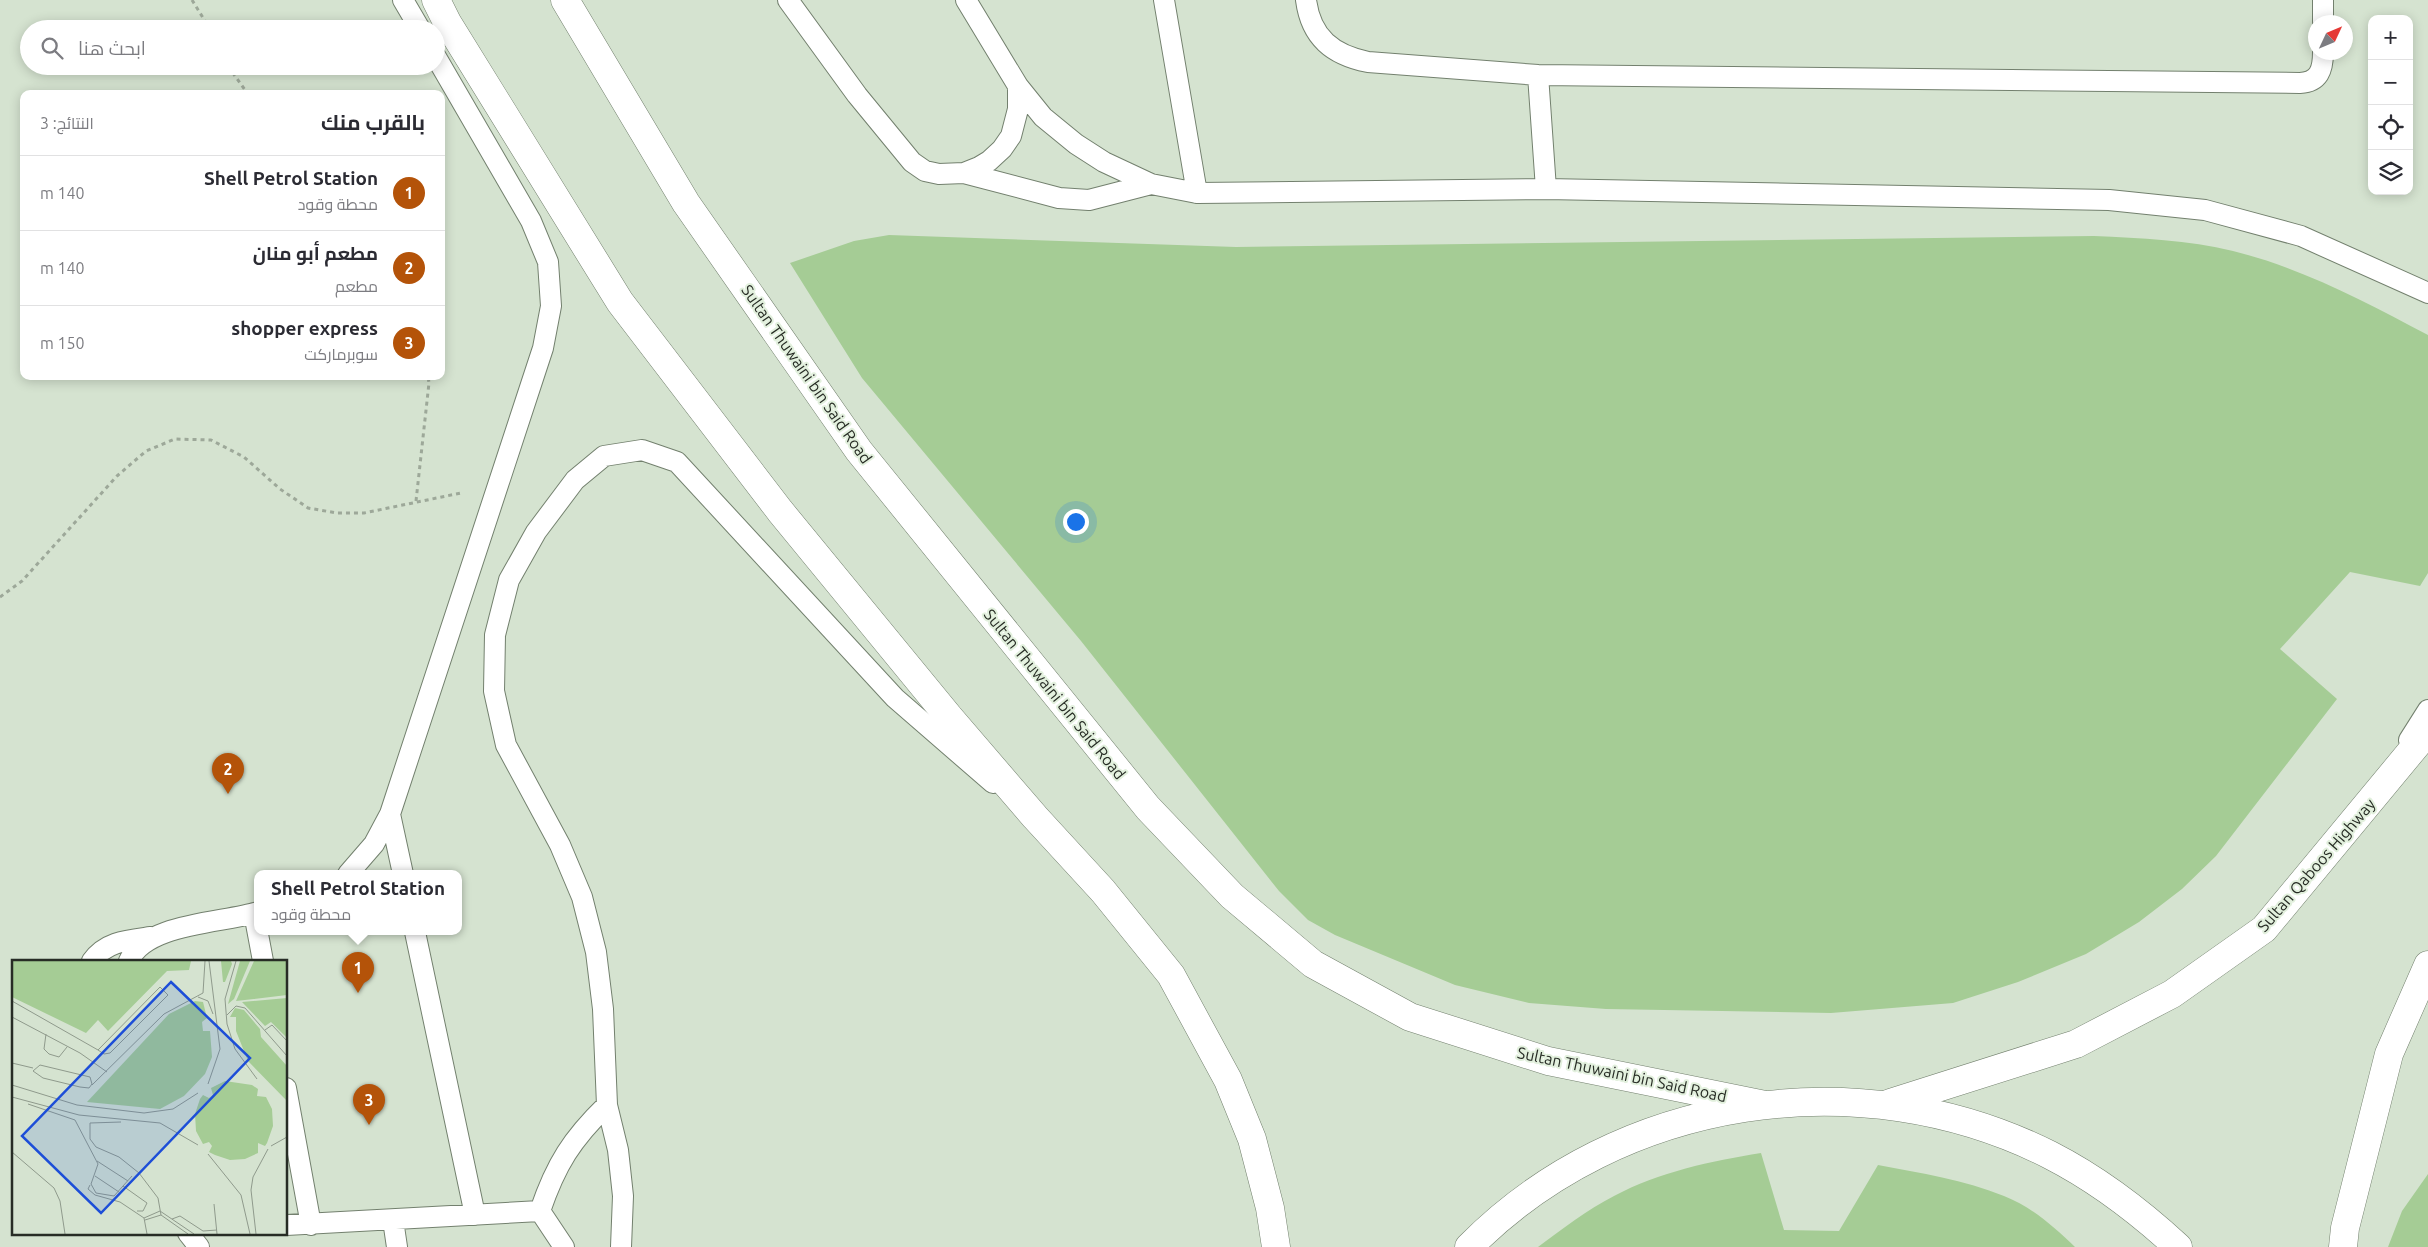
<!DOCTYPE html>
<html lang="ar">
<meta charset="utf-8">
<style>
:root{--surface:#fff;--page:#f7f7f7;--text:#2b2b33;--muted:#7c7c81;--line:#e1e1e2;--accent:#b45309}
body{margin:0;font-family:Ubuntu,Cairo,sans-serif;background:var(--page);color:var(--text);direction:rtl}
.controls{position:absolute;right:15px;top:15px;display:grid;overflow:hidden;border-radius:10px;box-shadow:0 2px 12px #0003}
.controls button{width:45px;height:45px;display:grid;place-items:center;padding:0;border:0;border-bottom:1px solid var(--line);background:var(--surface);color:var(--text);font:25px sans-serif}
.compass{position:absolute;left:2308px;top:15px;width:45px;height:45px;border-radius:50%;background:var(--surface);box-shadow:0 2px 12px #0003;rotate:46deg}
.you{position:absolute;left:1075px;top:521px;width:18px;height:18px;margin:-12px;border:4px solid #fff;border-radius:50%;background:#1a73e8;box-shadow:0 0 0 8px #1a73e833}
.badge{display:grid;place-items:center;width:32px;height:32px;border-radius:50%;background:var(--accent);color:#fff;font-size:16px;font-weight:700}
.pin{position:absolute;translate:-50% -41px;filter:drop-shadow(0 1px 2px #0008)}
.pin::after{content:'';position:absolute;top:26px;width:18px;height:15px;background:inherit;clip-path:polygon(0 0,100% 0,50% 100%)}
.popup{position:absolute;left:254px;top:870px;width:208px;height:65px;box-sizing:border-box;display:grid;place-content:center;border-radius:10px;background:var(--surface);filter:drop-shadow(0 1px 4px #0005);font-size:16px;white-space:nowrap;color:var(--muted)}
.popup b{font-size:19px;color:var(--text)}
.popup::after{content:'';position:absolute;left:50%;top:100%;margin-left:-10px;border:10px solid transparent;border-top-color:var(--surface)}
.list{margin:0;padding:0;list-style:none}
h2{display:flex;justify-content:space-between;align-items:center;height:65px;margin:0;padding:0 20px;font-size:21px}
h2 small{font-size:16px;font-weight:400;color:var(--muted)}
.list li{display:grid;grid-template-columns:32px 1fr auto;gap:15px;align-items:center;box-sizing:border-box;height:75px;padding:0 20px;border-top:1px solid var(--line)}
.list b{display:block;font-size:19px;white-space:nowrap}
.list p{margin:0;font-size:16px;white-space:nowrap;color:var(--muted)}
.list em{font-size:16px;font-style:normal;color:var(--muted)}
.icon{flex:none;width:28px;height:28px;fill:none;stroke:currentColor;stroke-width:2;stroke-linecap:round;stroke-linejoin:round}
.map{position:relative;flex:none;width:2428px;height:1247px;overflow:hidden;direction:ltr}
.search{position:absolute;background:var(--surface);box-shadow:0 2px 12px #0003;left:20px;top:20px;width:425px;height:55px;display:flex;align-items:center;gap:12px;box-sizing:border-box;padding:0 18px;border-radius:28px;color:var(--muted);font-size:19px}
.panel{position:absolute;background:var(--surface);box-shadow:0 2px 12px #0003;left:20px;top:90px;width:425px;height:290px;border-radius:10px;direction:rtl}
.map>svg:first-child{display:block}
</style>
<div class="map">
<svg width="2428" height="1247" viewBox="0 0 2428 1247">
<rect width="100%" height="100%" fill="#d5e3d0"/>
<!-- green -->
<path fill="#a5cc95" d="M889,235L1236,247L2094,236C2141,238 2188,240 2233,251C2302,268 2366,302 2428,335V573L2420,586L2350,572L2280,649L2337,699L2216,856L2182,889L2139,922L2086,954L2018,982L1953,1003L1831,1013L1606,1009L1529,1003L1455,985L1335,935L1308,920L1279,891L1081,641L862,378L790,263L854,241Z
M1761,1153L1784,1230L1839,1231L1878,1165C1920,1173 1965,1180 2004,1196C2032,1207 2054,1227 2075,1247H1538C1562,1229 1587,1210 1614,1196C1659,1172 1711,1161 1761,1153Z
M2428,1174V1247H2388L2402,1211Z"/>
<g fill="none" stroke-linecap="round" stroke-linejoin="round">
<!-- lane casing -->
<g stroke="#73806e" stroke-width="22">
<path id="lane" d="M403,0L420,29
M788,0L857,95L912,162L925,171L939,174L964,173L979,167L989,161L1002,149L1011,136L1018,109V86L966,0
M1164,0L1197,193
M1306,0C1311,38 1333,55 1368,62L1538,75L2300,83C2319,82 2323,70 2323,52
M2323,22V0
M1538,75L1546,189
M1018,86L1043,117L1076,144L1104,162L1151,184L1197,193L1546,189L2109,200L2205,210L2301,236L2428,293
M964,173L1059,198L1089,200L1151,184
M2409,740L2428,710
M390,814L403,874
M348,874L374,844L390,814L543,348L551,306L548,262L531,221L436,57
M254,913L263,961
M415,932L475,1215
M92,961C106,941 129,940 151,937
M129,961C145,923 223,923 258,912
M286,1088L311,1225
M540,1211C556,1164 572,1139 607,1105
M540,1211L564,1247
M393,1220L397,1247
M286,1225L540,1211
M188,1233L199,1247
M621,1247L623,1196L618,1150L607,1105L603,1009L596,952L582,897L560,845L506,745L494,691L495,635L509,580L536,532L575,480L604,456L642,450L677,462L895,698L993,783"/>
</g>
<!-- highway casing -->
<g stroke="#73806e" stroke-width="29">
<path id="highway" d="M436,0L447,22L620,302L780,511L949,717L1035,817L1103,891L1171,975L1228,1080L1252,1139L1270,1208L1276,1247
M565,0L686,203L859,451L1148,808L1232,896L1313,964L1410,1017L1548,1061L1765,1105
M1890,1103L2076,1044L2172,994L2264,929L2428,731
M1469,1247C1619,1095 1860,1059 2050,1155C2097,1179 2139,1211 2178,1247
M2343,1247L2345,1228L2389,1054L2428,965"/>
</g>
<!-- path -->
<path stroke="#9da899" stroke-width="3" stroke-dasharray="4 4" stroke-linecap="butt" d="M192,0L210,29
M228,66L248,94
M416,501L429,383L428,376
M0,597L22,581L117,476L146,451L175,439L211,440L244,457L280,489L308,508L337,513H364L461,493"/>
<!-- lane -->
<use href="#lane" stroke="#fff" stroke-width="20"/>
<!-- highway -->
<use href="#highway" stroke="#fff" stroke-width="28"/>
</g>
<g text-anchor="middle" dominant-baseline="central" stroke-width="4" stroke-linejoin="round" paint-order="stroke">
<!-- street labels -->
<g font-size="16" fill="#272c25" stroke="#e2f0dd">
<text transform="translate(807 374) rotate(55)">Sultan Thuwaini bin Said Road</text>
<text transform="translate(1055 694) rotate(51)">Sultan Thuwaini bin Said Road</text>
<text transform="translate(2316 865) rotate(-49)">Sultan Qaboos Highway</text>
<text transform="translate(1622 1074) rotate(12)">Sultan Thuwaini bin Said Road</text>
</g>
</g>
<!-- overview -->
<g transform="translate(12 960)">
<rect width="275" height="275" fill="#d5e3d0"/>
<path d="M0,1H179L177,10L155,11L96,71L86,60L74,73L0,37ZM209,1H219L220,4L213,22H211ZM228,1H238L222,39L216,44ZM242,1H275V35L224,41ZM275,38V78L259,62L253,66L230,42ZM183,41L191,42L195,58L190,62L191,71H198L200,97L193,114L172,136L148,149L75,142L157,54ZM223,48L232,50L248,69L249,77L275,106V141L236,101L224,71V57H218ZM213,121L240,125L246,129L245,136L254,137L260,149L261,166L255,183L253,186L246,183V193L233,199L218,200L203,195L197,192L200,186L197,182L191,184L184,171L183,154L188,139L191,135L197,138L201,135L199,128Z" fill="#a5cc95"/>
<path fill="none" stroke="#8f9a8c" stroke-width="1" d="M224,1L213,39L215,64L223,89L245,119M148,27L156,35L98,93L92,94L86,90ZM186,37L196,41L201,54M0,41L86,90M215,55L224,46L233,48L275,96M0,57L68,93L95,112M253,70L260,65L275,81M34,74L32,89L37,94L47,97L55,87M0,103L21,108M28,105L78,117L80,124L77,128L68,127L31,118L21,111ZM196,124L208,89L197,1M0,125L65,145L132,153L161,149L186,133M80,125L152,54L191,33L193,1M0,137L67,155L148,163L186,185M16,144L63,160L86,204L79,224L84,233L102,236L120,216M109,162L78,163V179L84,187L107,197L127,213L146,238L149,255M259,186L275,177M0,192L42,228L48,241L53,274M196,194L229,235L238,274M85,201L116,221M83,216L107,232M78,225L76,229L83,235L108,242L132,258L135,274M111,226L135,243L131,251H125M202,244L205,274M132,258L148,251L182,274M160,259L168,256L191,271L205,270M133,260L149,255L176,274M244,274L239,230L241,217L256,189"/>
<path fill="#1d4ed8" fill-opacity="0.15" stroke="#1d4ed8" stroke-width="2.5" d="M159,22L238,98L89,253L10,176Z"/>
<rect width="275" height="275" fill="none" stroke="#272c25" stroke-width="2.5"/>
</g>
</svg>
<div class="controls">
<button>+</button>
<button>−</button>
<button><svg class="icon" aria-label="locate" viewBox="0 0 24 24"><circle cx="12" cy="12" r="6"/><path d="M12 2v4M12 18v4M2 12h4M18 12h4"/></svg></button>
<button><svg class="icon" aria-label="layers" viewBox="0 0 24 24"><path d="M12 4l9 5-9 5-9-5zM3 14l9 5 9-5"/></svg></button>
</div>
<svg class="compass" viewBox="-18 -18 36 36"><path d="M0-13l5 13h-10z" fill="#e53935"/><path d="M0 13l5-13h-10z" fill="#7c7c81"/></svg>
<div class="you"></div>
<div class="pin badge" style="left:358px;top:993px">1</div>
<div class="popup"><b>Shell Petrol Station</b>محطة وقود</div>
<div class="pin badge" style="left:228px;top:794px">2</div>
<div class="pin badge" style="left:369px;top:1125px">3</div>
<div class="search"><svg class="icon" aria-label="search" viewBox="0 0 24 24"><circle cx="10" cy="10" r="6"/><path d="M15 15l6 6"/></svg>ابحث هنا</div>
<section class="panel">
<h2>بالقرب منك<small>النتائج: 3</small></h2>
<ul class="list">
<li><span class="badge">1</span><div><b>Shell Petrol Station</b><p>محطة وقود</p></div><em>140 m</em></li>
<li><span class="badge">2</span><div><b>مطعم أبو منان</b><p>مطعم</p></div><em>140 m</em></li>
<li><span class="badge">3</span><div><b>shopper express</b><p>سوبرماركت</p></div><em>150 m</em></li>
</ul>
</section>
</div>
